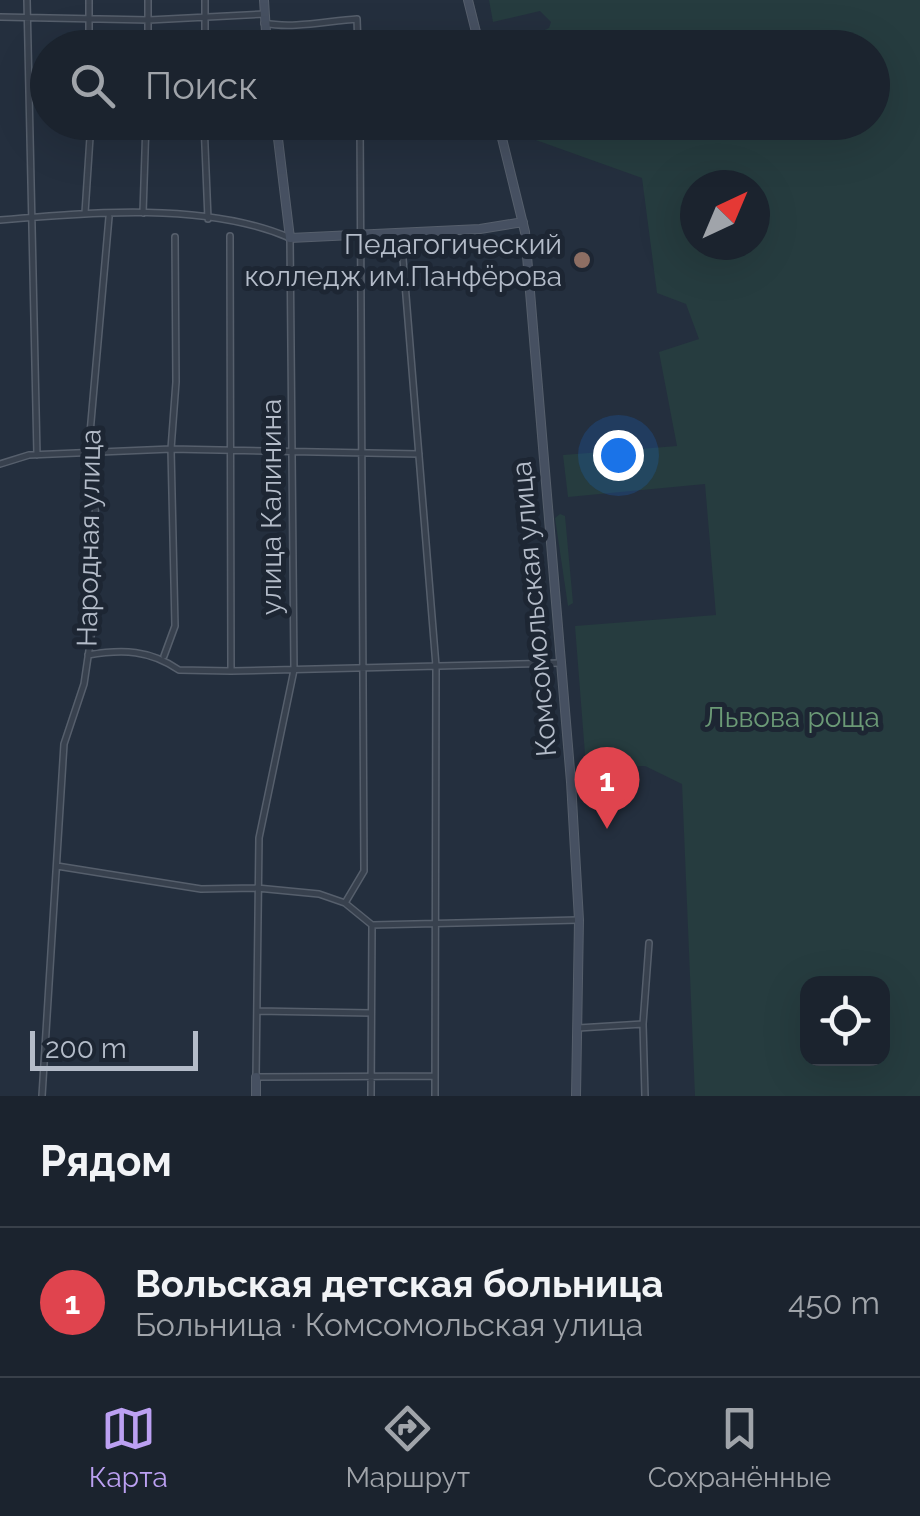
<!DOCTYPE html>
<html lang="ru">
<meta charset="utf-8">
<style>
:root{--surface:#1b232e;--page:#242b36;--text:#f1f3f6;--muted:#a0a4aa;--line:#39404a;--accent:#bca0f2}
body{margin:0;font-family:Raleway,sans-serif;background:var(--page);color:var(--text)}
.controls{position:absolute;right:30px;bottom:30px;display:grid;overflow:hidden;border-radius:20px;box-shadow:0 10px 40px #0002}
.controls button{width:90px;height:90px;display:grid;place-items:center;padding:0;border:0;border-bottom:2px solid var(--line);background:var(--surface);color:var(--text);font:50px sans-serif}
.compass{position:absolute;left:680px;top:170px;width:90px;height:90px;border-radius:50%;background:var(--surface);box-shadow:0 10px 40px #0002;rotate:44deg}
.scale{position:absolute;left:30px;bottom:25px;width:168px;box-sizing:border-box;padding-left:10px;border:5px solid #b4bcc9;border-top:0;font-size:28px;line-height:35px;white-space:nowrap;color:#b4bcc9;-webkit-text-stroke:8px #1d2633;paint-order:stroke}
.you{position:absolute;left:618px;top:455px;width:35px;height:35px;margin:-25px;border:8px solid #fff;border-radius:50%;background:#1a73e8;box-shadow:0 0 0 15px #1a73e833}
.badge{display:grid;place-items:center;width:65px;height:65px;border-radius:50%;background:var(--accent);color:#fff;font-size:32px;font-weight:700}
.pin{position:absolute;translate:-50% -82px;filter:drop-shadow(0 2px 5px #0008)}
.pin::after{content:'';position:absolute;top:52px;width:35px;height:30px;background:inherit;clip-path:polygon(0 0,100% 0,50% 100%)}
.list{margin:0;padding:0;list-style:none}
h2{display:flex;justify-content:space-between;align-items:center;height:130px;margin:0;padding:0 40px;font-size:42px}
h2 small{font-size:32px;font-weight:400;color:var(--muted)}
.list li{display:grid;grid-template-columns:65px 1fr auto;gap:30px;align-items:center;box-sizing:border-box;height:150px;padding:0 40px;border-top:2px solid var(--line)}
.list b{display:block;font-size:38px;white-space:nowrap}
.list p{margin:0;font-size:32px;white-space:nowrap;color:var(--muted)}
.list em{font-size:32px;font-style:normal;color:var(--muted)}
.icon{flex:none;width:55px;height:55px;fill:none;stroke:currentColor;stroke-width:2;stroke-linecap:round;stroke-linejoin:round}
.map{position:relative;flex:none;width:920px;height:1096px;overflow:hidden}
.search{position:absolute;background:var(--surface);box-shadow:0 10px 40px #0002;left:30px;right:30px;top:30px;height:110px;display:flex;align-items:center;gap:25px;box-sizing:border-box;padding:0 35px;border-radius:55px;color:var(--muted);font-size:38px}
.sheet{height:280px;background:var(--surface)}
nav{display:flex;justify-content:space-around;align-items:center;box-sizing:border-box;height:140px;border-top:2px solid var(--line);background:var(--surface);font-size:28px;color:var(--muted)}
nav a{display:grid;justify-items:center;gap:5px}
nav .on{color:var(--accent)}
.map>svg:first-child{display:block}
</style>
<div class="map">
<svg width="920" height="1096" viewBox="0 0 920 1096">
<rect width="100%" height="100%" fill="#242f3e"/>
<!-- green -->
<path fill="#263c3f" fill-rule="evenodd" d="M489,0H920V1096H695L682,784L645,766L586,767L575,626L716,615L705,484L568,497L563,455L677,446L659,352L699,339L686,304L657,293L642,178L519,134L518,123L872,122V48L509,47L549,28L551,22L540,11L493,22ZM755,185V245H695V185ZM808,984H882V1058H808Z
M560,514L565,516L573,603L568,606L555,518Z"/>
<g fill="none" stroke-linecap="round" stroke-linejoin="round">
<!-- street casing -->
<g stroke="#565f6c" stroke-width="8">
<path id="street" d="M27,0L37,455
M89,0V48
M0,17L149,20L265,14
M264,23C293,29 327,21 357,19L358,48
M148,48V0
M205,48V0
M204,122L208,219
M85,213L91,122
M143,213L146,122
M0,220C89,212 207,202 290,238L294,670L259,838L256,1077L435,1076
M401,234L436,666L435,1096
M230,236L231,671
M0,464L29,455L171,449L419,454
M88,655C123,649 150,650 179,670L231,671L561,663
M164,656L175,626L171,449L176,382L175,237
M57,866L201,889L257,888L319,894L345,903L372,925
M345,903L364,871L360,122
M372,925L578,920
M257,1011L371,1013
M578,1028L643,1024
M42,1096L64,744L84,684L92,630L96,486L88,456L109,217
M371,1096L372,925
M645,1096L643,1024L649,943"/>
</g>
<!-- secondary casing -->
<g stroke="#565f6c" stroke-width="10">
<path id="secondary" d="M264,0L267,48
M468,0L480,48
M276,122L290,238L480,229L523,222
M498,122L525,232L571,782L579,920L576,1096
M256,1096V1077"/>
</g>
<!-- street -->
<use href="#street" stroke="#38414e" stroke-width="5"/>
<!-- secondary -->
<use href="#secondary" stroke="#465061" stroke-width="8"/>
</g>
<!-- markers -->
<circle fill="#8d6e63" stroke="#1d2633" stroke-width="4" cx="582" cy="260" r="10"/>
<g text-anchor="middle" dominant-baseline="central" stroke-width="10" stroke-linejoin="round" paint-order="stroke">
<!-- poi labels -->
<g font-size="28" fill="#b4bcc9" stroke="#1d2633" text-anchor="end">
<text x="562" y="244">Педагогический<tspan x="562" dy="32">колледж им.Панфёрова</tspan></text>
</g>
<!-- street labels -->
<g font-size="28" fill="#b4bcc9" stroke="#1d2633">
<text transform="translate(271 507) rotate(-90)">улица Калинина</text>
<text transform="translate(89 538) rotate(-89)">Народная улица</text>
<text transform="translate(534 609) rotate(-95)">Комсомольская улица</text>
</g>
<!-- park labels -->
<g font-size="28" fill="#6b9a76" stroke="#1d2633">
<text x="792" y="717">Львова роща</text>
</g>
</g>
</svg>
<div class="controls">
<button><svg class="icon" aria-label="locate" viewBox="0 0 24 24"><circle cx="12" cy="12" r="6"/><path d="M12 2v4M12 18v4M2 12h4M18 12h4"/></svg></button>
</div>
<svg class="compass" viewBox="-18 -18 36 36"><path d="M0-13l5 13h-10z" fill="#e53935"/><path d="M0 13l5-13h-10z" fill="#a0a4aa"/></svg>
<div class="scale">200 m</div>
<div class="you"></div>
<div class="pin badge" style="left:607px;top:829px;background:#e0444e">1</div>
<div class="search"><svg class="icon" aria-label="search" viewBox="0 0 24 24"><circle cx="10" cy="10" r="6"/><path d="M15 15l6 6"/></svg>Поиск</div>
</div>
<section class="sheet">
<h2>Рядом<small></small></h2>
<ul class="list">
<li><span class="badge" style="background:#e0444e">1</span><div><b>Вольская детская больница</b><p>Больница · Комсомольская улица</p></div><em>450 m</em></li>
</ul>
</section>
<nav>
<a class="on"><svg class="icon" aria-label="map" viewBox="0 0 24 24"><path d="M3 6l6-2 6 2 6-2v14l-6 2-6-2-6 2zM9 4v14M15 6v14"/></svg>Карта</a>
<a><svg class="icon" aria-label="directions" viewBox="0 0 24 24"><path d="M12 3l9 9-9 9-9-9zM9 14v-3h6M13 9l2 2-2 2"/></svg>Маршрут</a>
<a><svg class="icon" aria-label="saved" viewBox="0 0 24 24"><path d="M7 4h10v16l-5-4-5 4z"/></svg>Сохранённые</a>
</nav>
